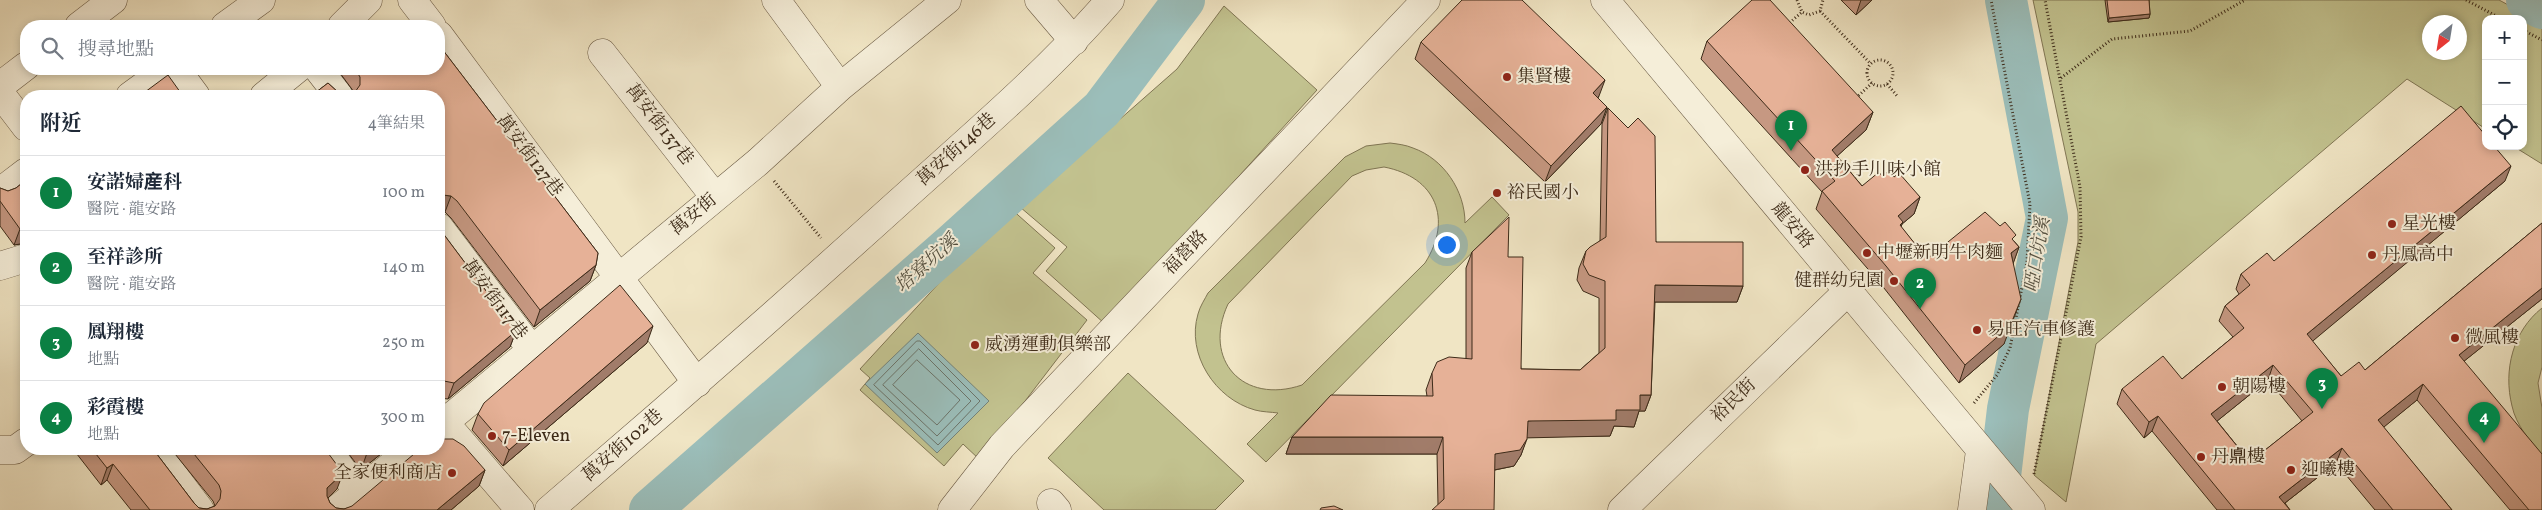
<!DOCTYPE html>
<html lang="zh-TW">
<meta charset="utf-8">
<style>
:root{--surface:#fff;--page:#f6f6f7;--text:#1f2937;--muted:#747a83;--line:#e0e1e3;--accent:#0b8043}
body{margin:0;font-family:Vollkorn,"Noto Serif TC",serif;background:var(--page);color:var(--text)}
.controls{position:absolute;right:15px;top:15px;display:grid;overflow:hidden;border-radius:10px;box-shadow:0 2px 8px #0003}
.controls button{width:45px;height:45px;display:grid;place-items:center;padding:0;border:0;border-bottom:1px solid var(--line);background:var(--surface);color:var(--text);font:25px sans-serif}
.compass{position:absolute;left:2422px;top:15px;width:45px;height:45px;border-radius:50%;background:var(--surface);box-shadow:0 2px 8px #0003;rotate:210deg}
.you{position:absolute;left:1446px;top:244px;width:18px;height:18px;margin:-12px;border:4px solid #fff;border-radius:50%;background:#1a73e8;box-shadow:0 0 0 8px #1a73e833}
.badge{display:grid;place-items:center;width:32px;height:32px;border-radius:50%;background:var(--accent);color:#fff;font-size:16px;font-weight:700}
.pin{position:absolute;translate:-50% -41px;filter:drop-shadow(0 1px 2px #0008)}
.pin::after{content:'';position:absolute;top:26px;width:18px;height:15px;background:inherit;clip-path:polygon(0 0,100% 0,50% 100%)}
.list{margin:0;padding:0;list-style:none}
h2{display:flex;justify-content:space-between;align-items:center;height:65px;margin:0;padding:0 20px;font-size:21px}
h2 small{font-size:16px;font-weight:400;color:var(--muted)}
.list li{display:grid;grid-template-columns:32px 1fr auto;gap:15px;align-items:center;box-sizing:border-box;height:75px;padding:0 20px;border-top:1px solid var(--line)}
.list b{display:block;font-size:19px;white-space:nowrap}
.list p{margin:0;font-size:16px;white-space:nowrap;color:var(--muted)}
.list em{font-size:16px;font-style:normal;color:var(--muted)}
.icon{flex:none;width:28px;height:28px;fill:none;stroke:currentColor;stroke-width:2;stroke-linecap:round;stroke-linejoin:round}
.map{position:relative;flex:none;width:2542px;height:510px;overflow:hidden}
.search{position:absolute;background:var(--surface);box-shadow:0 2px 8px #0003;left:20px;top:20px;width:425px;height:55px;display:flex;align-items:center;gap:12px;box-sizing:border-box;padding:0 18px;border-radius:20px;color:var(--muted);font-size:19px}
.panel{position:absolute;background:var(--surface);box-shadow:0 2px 8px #0003;left:20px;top:90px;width:425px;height:365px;border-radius:20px}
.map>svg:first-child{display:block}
</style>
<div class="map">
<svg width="2542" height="510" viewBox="0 0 2542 510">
<rect width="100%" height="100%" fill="#f0e5c4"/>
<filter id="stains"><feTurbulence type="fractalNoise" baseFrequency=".004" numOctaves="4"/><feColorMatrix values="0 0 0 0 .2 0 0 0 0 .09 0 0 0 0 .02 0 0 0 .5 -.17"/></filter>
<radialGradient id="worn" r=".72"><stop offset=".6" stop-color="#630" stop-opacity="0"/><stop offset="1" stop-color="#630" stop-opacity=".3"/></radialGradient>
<!-- green -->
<path fill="#c2c28f" stroke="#807654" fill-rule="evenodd" d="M2033,0H2499L2542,23V164L2513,146H2523V19H2486V129L2407,79L2096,344L2066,502L2034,475L2078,242V212ZM2430,22H2460V52H2430Z
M1224,6L1317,90L1105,324L1046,271L1067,247L1020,207L1177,69Z
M1390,143C1398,144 1406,145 1413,148C1444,159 1465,191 1465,223L1492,197L1509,215L1266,462L1247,444L1278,413C1271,412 1262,412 1255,410C1215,399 1186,354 1198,314C1200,306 1205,299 1208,293L1345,157L1366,146ZM1384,167C1436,177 1453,219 1425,263L1302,385C1243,405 1202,360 1228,304L1352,176L1366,170Z
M1009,207L1055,248L1033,273L1087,320L980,460L963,444L944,466L860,390L870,378L860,369Z
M2542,308V367L2538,383L2542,408V456C2530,441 2516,425 2512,406C2503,370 2513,331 2542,308Z
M1128,373L1244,481L1215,510H1104L1048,458Z"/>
<!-- water -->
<path fill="#9bbeba" stroke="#75837a" d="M918,333L989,401L937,453L865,384Z"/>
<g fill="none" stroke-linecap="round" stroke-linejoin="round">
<!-- shore -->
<path stroke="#6c746a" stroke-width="1" d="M917,341H920L980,401L938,445L874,385Z
M919,349L971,401L937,436L883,385Z
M917,360L960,400L937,425L893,385Z"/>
<!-- river -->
<path stroke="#9bbeba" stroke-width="42" d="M2527,0L2542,8
M650,510L955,242L1102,109L1184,0
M1996,510L2008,409L2047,218L2006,0"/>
<!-- minor casing -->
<g stroke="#6a5a44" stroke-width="29">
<path id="minor" d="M412,0L432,26
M776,0L840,87
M1039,0L1074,41
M1605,0L2031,510
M79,26L113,0
M225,26L261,0
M342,26L368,0
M439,35L697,383
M602,53L715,197
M176,69L196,96
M318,69L339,96
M0,86L26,66
M0,93L26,127
M130,96L167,69
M264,96L297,69
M0,192L26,172
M439,227L532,350
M0,266L26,258
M439,416L520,510
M439,427L758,162L840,87L947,0
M154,449L200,510
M327,449L358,492
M0,450H15L26,442
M1051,503L1057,510
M336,510L412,449
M549,510C667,409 783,307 898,203C971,137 1046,74 1110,0
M952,510L1002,446L1426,0
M1622,510L1847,292
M1972,510L1980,451"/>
</g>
<!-- path -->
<path stroke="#3d2b19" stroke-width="3" stroke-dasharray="1 2.5" stroke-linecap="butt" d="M1797,0L1802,12L1809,15L1820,11L1823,0
M2466,0L2502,19
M1820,11L1871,64
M1787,25L1802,12
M2523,30L2542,40
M1867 73a13 13 0 1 1 26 0a13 13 0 1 1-26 0Z
M2061,78L2112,39L2190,31L2245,0
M1887,84L1898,97
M1856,98L1872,83
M774,181L821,238
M1974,403L1997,375L2010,348L2027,262L2030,204L1991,0
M2034,474L2081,237L2080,187L2045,0"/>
<!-- minor -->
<use href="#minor" stroke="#f5eed9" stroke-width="28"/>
</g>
<!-- wall -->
<path fill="#c69882" stroke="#3d2b19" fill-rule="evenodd" d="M1841,0H1872L1856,15Z
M2105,0H2149L2150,14L2149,18L2108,22Z
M1707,41L1873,112L1866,130L1837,156L1862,186L1882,176L1894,177L1920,197L1914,214L1902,224L1901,227L1927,259L2014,241L2019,247L2013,263L2004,344L1959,383L1880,283L1816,209L1822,192L1701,59Z
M1421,42L1599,96L1598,98L1607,107L1601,124L1545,182L1415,59Z
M439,45L598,253L596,265L590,281L534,327L451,218L445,212H439V96H311L328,83L340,94L348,95L354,92L337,69H401L404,72L409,69H439Z
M1608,108L1656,242L1743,286L1737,302H1655L1651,395L1645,411H1639L1634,427L1614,426L1610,436L1527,437L1521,455L1514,466L1495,470L1438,505L1437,454H1286L1292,437L1427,396L1426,390L1432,373L1466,359V268L1472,252L1508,257L1521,369L1580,370L1599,353V298L1583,291L1577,280L1579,268L1586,251L1600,241L1602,124Z
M26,180V243L14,245L0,226V188L8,191L16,188Z
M2505,181L2312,341L2341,376L2365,370L2542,223V299L2464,361L2542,510H2510L2417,400L2383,427L2452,510H2375L2336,463L2285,503L2290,510H2217L2152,431L2144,438L2117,404L2122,389L2182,379L2233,337L2219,321L2225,306L2239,294L2236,289L2241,274ZM2268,380L2302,421L2250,462L2217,421Z
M439,228L516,331L510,347L448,399L439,398Z
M647,343L503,466L472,430L478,414Z
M73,449H153L194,503L199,508L207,509L215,506L213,501L171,449H315L337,489L328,498L330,503L336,508L344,509L485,470L479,486L451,510H131L107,480L101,485Z
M345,449H387L361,470Z"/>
<!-- shaded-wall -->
<path fill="#a17c6a" stroke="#3d2b19" d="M1861,0H1872L1856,15Z
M2150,14L2149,18L2108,22L2109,18Z
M1605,80L1599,96L1587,110L1593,93Z
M1607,107L1601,124L1545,182L1551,166Z
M1873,112L1866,130L1825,167L1832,150Z
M2511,166L2505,181L2302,350L2307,334Z
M443,195L451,196L445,212H439V197Z
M1920,197L1914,214L1902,224L1897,239L1898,216Z
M26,228V243L14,245L20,229Z
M2019,247L2013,264L2011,253Z
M596,265L590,281L534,327L540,310Z
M1655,285L1743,286L1737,302H1649Z
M2542,288V299L2453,370L2459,355Z
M2021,299L2004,344L1959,383L1965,365Z
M653,326L647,343L503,466L509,450Z
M516,331L510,347L448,399L454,383Z
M2273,365L2268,380L2206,430L2211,414Z
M2423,384L2417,400L2373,436L2378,420Z
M1640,395H1651L1645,411H1639L1634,427L1614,426L1610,436L1522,438L1528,421L1616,410Z
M2158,416L2152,431L2144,438L2149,422Z
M1292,437H1443L1437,454H1286Z
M1527,439L1521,455L1514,466L1489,471L1495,454Z
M2342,448L2336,463L2276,510L2279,497Z
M373,449H387L361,470L367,453Z
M113,464L107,480L101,485L107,468Z
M485,470L479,486L451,510H437Z
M343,473L337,489L321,505L327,488Z"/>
<!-- building -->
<path fill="#e6b197" stroke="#3d2b19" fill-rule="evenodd" d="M1462,0H1522L1605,80L1593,93L1607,107L1551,166L1421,42Z
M1752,0H1770L1873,112L1832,150L1862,186L1879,172L1882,176L1889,171L1894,177L1899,173L1920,197L1898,216L1903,222L1900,225L1927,259L1985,212L2000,226L2005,222L2016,235L2012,239L2019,247L2011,253L2021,299L2010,326L1965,365L1886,266L1822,191L1835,181L1707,41Z
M2107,0H2149L2150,14L2109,18Z
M439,45L598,253L596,265L540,310L457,201L451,196L443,195L439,197V96H311L328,83L340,94L348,95L355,92L360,85V77L355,69H401L404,72L409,69H439Z
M168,75L183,96H122L128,92L137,95L145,92Z
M2461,106L2486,136V146H2494L2511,166L2307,334L2341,376L2359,362L2365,370L2542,223V288L2459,355L2542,454V510H2529L2423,384L2378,420L2452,510H2393L2342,448L2279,497L2290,510H2235L2158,416L2149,422L2122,389L2163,356L2182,379L2244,328L2225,306L2250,285L2241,274L2267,253L2274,261ZM2273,365L2313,412L2250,462L2211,414Z
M1608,108L1628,128L1638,118L1655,136L1656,242H1743V286L1655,285L1651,395H1640V410H1616V420L1528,421L1527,439L1520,450L1495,454L1494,510H1432L1444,499L1443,437H1292L1331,395L1433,396L1432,373L1437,362L1449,357L1472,359V252L1509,217L1508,257H1523L1521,369L1580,370L1605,348V281L1589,275L1583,264L1586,251L1590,247L1606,237Z
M26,180V228L20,229L0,201V188L8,191L16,188Z
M439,228L516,331L454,383L439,380Z
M620,285L653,326L509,450L478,414L484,403Z
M439,439H453L464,446L485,470L437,510H150L113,464L107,468L92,449H153L194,503L199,508L207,509L215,506L220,499L221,491L219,485L190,449H315L316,450L318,449H325L343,473L327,488V496L330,503L336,508L344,509L352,506L420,449H439Z
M364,449H373L367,453Z
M1334,506L1343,510H1320L1321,508Z"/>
<!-- markers -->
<g fill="#8f2418" stroke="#f5eed9" stroke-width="2">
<circle cx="1507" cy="77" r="5"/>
<circle cx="1805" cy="170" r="5"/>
<circle cx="1497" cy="193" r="5"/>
<circle cx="2392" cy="224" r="5"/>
<circle cx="1867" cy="253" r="5"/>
<circle cx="2372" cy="255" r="5"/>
<circle cx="1894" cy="281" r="5"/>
<circle cx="1977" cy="330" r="5"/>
<circle cx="2455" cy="338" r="5"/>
<circle cx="975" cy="345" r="5"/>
<circle cx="2222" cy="387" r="5"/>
<circle cx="492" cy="436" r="5"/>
<circle cx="2201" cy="457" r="5"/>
<circle cx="2291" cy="470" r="5"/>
<circle cx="452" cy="473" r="5"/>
</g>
<g text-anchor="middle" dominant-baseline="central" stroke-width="4" stroke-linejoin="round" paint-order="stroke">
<!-- poi labels -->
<g font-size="18" fill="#3d2b19" stroke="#f5eed9" text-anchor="start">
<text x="1517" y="77">集賢樓</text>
<text x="1815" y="170">洪抄手川味小館</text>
<text x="1507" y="193">裕民國小</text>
<text x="2402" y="224">星光樓</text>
<text x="1877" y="253">中壢新明牛肉麵</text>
<text x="2382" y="255">丹鳳高中</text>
<text x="1884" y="281" text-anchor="end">健群幼兒園</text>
<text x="1987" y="330">易旺汽車修護</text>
<text x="2465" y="338">微風樓</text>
<text x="985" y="345">威湧運動俱樂部</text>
<text x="2232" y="387">朝陽樓</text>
<text x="502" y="436">7-Eleven</text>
<text x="2211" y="457">丹鼑樓</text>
<text x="2301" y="470">迎曦樓</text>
<text x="442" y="473" text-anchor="end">全家便利商店</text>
</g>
<!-- street labels -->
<g font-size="18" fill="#3d2b19" stroke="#f5eed9">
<text transform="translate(659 125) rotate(52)">萬安街137巷</text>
<text transform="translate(957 150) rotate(-42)">萬安街146巷</text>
<text transform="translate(529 156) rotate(53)">萬安街127巷</text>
<text transform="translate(694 215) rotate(-40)">萬安街</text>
<text transform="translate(1792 226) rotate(50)">龍安路</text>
<text transform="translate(1186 253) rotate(-46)">福營路</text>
<text transform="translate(494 300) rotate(53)">萬安街117巷</text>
<text transform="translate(1734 401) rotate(-44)">裕民街</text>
<text transform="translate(623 446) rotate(-41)">萬安街102巷</text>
</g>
<!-- water labels -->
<g font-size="19" font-style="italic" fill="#545041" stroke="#f5eed9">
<text transform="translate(2038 255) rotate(-81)">啞口坑溪</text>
<text transform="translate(927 264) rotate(-42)">塔寮坑溪</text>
</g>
</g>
<rect width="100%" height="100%" filter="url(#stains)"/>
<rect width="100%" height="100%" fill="url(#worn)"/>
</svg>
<div class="controls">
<button>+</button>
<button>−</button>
<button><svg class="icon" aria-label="locate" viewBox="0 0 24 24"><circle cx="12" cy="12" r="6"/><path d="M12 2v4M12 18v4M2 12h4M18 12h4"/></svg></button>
</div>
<svg class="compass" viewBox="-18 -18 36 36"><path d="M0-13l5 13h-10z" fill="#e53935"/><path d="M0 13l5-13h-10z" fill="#747a83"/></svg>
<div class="you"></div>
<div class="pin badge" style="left:1791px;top:151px">1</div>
<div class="pin badge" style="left:1920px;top:309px">2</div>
<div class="pin badge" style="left:2322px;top:409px">3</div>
<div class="pin badge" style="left:2484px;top:443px">4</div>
<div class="search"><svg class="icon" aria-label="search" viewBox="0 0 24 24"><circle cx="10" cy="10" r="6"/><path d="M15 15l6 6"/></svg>搜尋地點</div>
<section class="panel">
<h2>附近<small>4筆結果</small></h2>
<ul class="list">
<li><span class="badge">1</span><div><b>安諾婦産科</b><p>醫院 · 龍安路</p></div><em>100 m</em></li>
<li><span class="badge">2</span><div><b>至祥診所</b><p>醫院 · 龍安路</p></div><em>140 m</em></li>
<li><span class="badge">3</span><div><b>鳳翔樓</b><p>地點</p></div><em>250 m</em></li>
<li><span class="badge">4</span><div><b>彩霞樓</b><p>地點</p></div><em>300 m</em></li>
</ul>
</section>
</div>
